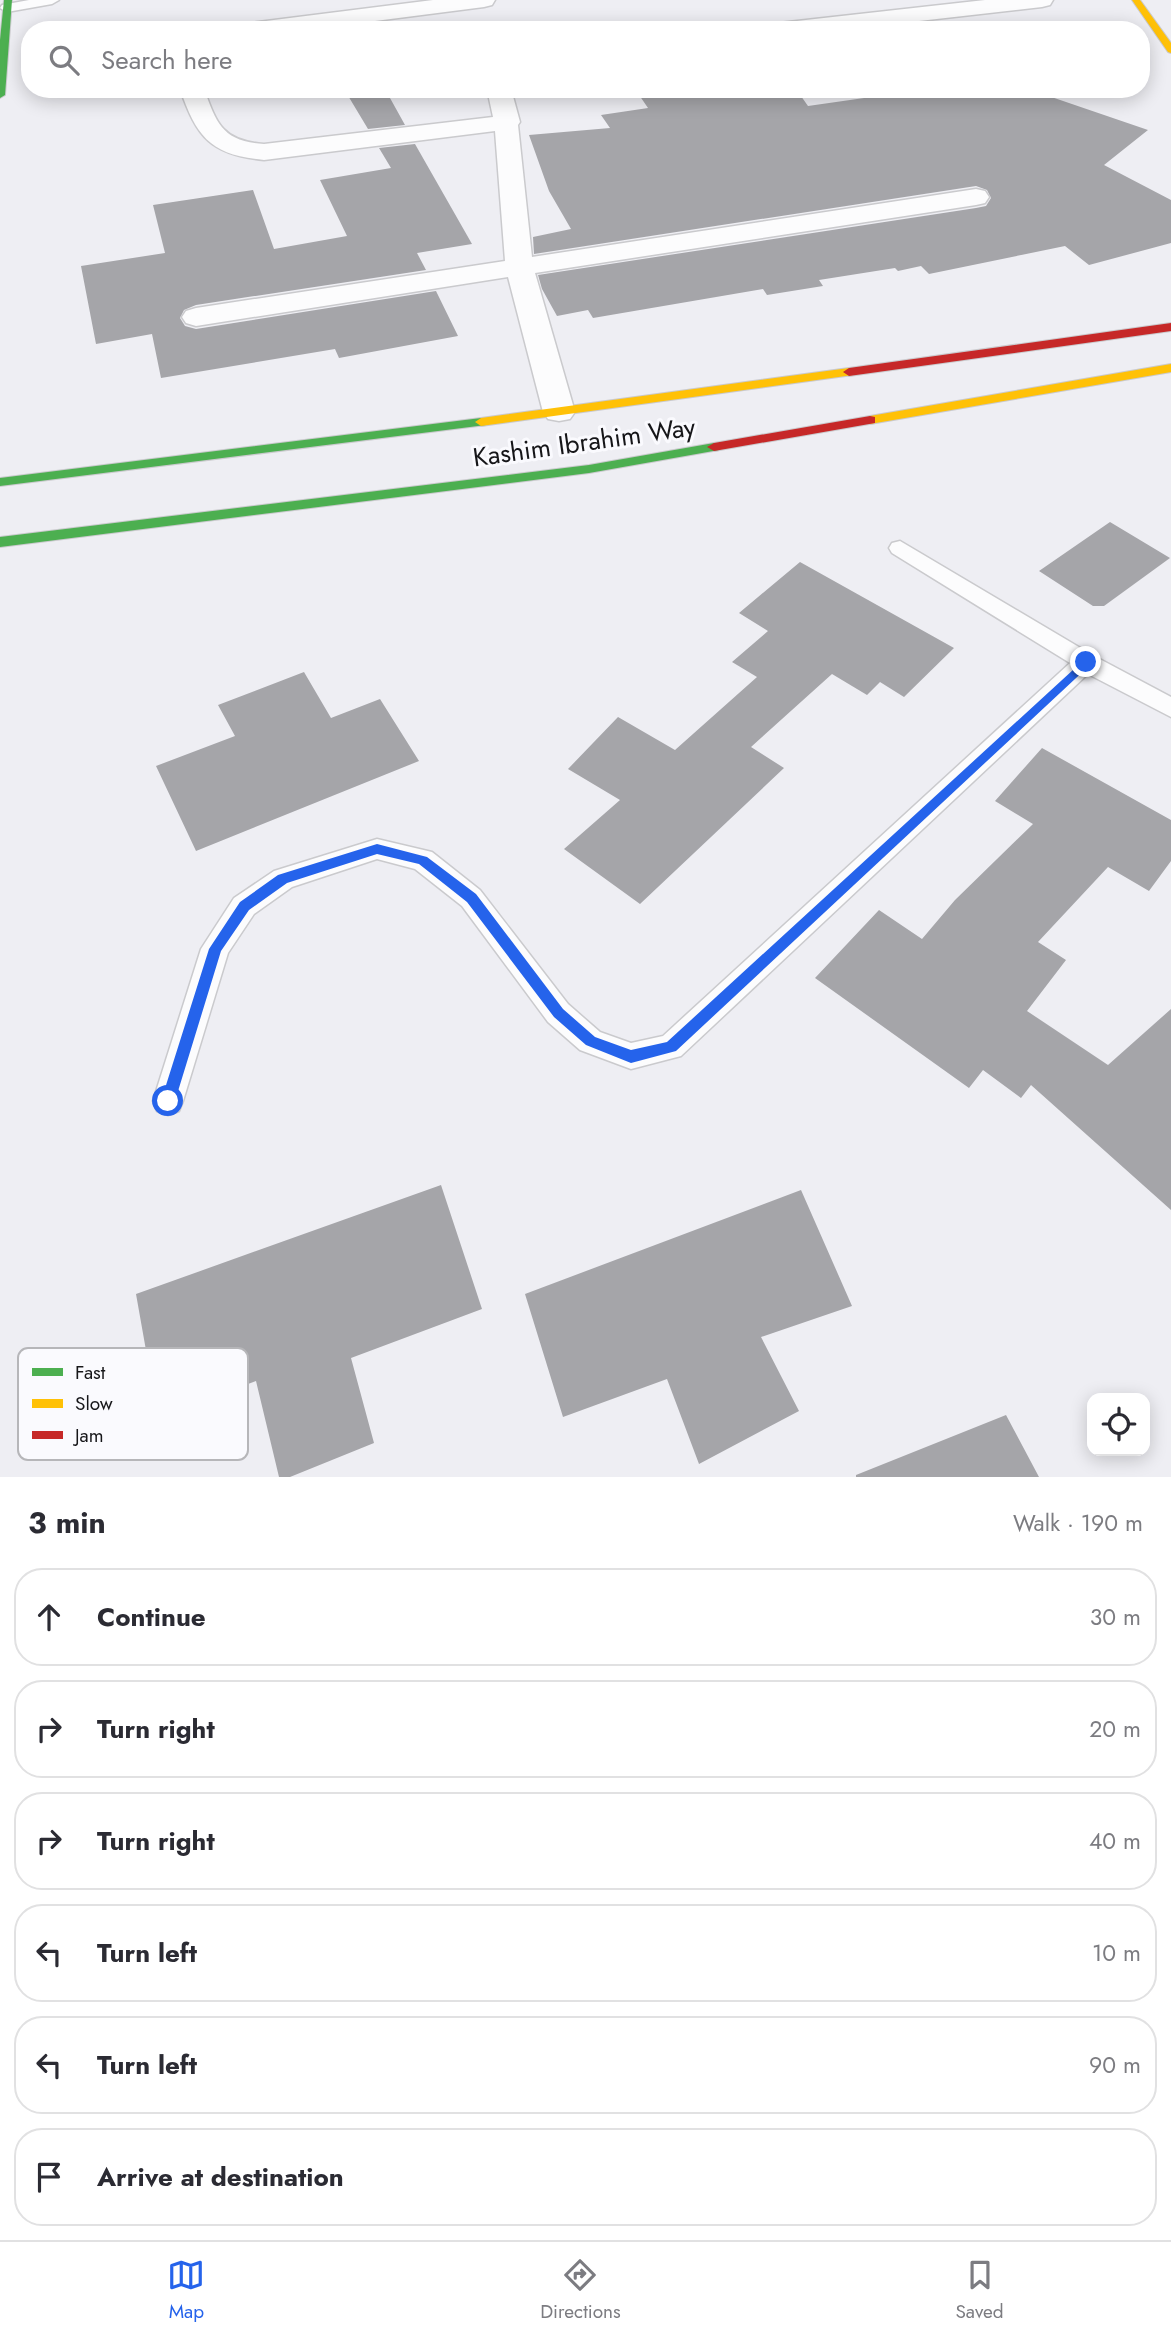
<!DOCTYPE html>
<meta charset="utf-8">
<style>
:root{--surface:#fff;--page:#f2f2f3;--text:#2b2b33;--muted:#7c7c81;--line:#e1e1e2;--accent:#2563eb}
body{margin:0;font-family:Jost,sans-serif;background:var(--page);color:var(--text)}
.controls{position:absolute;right:21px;bottom:21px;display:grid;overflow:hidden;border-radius:14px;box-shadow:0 4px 18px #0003}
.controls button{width:63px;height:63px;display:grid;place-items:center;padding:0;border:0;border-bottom:2px solid var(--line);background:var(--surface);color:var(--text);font:35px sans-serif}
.stop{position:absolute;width:21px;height:21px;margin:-16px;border:5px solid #2563eb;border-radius:50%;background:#fff}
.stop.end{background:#2563eb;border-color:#fff;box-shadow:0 2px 7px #0008}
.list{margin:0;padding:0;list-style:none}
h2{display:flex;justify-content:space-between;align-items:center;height:91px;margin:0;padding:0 28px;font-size:30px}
h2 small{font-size:23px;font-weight:400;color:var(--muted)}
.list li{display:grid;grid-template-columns:46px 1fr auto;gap:21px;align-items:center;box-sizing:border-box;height:98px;margin:0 14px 14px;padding:0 14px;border:2px solid var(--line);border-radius:28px}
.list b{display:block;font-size:26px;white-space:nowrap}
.list em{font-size:23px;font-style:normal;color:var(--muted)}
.icon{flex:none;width:38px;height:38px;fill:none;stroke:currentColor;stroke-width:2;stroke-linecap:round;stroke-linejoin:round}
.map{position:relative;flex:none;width:1171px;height:1477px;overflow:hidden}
.search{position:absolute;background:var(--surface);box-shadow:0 4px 18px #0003;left:21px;right:21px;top:21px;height:77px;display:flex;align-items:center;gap:18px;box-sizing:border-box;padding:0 24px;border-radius:28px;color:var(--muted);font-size:26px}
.sheet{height:763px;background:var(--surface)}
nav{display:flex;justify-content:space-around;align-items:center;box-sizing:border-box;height:98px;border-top:2px solid var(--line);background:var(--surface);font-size:19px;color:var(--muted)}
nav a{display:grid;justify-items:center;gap:4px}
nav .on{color:var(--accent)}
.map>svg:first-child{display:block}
</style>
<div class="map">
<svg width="1171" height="1477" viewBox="0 0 1171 1477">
<rect width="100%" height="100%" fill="#eeeef3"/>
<!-- building -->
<path fill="#a5a5a9" d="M344,89H385L405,125L368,129Z
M635,89H796L808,106L927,89H1028L1148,130L1104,165L1171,200V243L1089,265L1065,246L929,274L921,266L898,271L895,268L819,280L823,286L767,295L763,289L593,318L588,310L557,316L542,289L538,275L976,208L986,206L991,198L987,190L976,186L534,254L533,237L571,229L549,191L529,135L610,128L601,115L648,108Z
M415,144L472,244L417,253L426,270L196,305L184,310L180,318L185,326L196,329L436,291L458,336L339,358L335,349L161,378L152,334L96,344L81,266L165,253L153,205L253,190L274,249L347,236L320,180L391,168L379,148Z
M1110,522L1170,558L1104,606H1093L1039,571Z
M800,562L954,648L904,697L880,682L867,695L832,674L751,747L784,768L640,904L564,849L620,800L568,769L618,717L675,750L757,677L732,662L768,631L739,613Z
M304,672L331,718L380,699L419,761L196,851L156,766L235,736L218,705Z
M1042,748L1171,820V861L1149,891L1108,867L1038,942L1066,960L1027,1011L1108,1065L1171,1009V1210L1031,1085L1021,1098L983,1070L969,1088L815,978L879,910L922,939L955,900L1033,824L995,801Z
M441,1185L482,1309L351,1358L374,1443L290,1477H279L256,1381L158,1418L136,1294Z
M801,1190L852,1306L761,1337L799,1411L699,1464L667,1379L563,1417L525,1294Z
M1006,1415L1039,1477H856V1475Z"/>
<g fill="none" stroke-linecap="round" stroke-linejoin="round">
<!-- lane casing -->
<g stroke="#cacacd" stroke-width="3">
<path id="lane" d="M29,0H59L52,4L7,12L0,8L2,5Z
M900,541L1094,656L1171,697V717L1088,674L681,1056L631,1069L580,1050L548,1022L462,906L415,869L377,859L292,887L254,914L228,953L183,1101L179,1111L168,1115L157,1111L153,1101L201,949L234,898L274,871L377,839L432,852L480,890L568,1004L600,1032L631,1043L663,1036L1070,663L892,553L889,548L892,543Z"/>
</g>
<!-- street casing -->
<g stroke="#cacacd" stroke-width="3">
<path id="street" d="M433,0H495L492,5L484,7L305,30H240L243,25L251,23Z
M985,0H1053L1050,5L1042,7L840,30H768L771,25L779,23Z
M180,89H204C217,125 223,141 264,144L493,117L487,89H511L520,122L518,125L532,257L976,189L985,191L989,197L985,203L976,205L535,273L575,412L570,419L559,421L548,419L543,412L508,277L196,326L186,323L182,317L186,311L196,308L505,261L495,131L264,160C211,155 197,138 180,89Z"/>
</g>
<!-- fast casing -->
<g stroke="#cacacd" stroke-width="2">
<path id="fast" d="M4,0H12L5,95L0,98V40Z
M481,418L487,422L486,425L0,486V478Z
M714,443L719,444V450L589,473L0,547V537L589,465Z"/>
</g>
<!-- slow casing -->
<g stroke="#cacacd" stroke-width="2">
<path id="slow" d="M1132,0H1140L1171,43V53L1168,52Z
M1171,364V372L870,424L864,420L870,416Z
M849,368L853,369V375L481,426L475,422L481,418Z"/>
</g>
<!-- jam casing -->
<g stroke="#cacacd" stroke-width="2">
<path id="jam" d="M1171,323V331L849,376L843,372L849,368Z
M870,416L875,417V423L714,451L707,447L714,443Z"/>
</g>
<!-- lane -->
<use href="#lane" fill="#fcfcfd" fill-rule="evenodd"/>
<!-- street -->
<use href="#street" fill="#fcfcfd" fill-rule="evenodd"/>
<!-- fast -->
<use href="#fast" fill="#4caf50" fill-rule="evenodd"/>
<!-- slow -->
<use href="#slow" fill="#ffc107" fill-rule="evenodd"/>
<!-- jam -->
<use href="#jam" fill="#c62828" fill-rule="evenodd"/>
</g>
<!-- route -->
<path fill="#2563eb" d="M1086,658L1090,659V665L676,1051L631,1063L586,1045L554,1017L467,902L419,864L377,854L287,883L249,910L221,951L175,1101L168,1108L163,1106L161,1101L209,949L240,902L278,875L377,844L427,857L476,894L563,1009L595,1037L631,1050L667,1042Z"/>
<g text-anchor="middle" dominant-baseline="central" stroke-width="6" stroke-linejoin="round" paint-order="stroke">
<!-- street labels -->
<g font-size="26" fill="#161619" stroke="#fafafe">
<text transform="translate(584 442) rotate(-8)">Kashim Ibrahim Way</text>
</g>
</g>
<!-- legend -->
<rect x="18" y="1348" width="230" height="112" rx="10" fill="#fafafe" stroke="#b6b6b9" stroke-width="2"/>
<rect x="32" y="1368" width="31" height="8" fill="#4caf50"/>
<rect x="32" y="1399" width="31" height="9" fill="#ffc107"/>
<rect x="32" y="1431" width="31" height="8" fill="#c62828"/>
<g font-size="19" fill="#161619">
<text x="75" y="1379">Fast</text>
<text x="75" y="1410">Slow</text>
<text x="75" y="1442">Jam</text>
</g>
</svg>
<div class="controls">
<button><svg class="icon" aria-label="locate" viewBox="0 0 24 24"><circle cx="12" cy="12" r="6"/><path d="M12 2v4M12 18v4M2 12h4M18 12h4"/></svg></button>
</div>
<div class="stop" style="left:168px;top:1101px"></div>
<div class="stop end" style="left:1086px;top:662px"></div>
<div class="search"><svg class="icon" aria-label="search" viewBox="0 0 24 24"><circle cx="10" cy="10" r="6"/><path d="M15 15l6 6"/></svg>Search here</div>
</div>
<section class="sheet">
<h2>3 min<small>Walk · 190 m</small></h2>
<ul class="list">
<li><svg class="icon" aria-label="ahead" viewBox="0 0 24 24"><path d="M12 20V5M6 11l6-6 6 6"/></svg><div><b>Continue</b></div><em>30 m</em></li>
<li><svg class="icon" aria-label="right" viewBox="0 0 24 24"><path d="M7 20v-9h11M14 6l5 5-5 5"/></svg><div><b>Turn right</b></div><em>20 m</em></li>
<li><svg class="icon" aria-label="right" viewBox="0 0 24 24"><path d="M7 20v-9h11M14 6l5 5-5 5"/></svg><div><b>Turn right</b></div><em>40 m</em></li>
<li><svg class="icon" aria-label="left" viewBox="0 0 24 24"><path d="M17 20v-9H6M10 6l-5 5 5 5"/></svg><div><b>Turn left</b></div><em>10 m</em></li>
<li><svg class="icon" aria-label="left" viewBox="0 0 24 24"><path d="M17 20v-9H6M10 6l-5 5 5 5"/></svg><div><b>Turn left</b></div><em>90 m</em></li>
<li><svg class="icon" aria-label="arrive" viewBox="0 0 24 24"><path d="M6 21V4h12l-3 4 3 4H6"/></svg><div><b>Arrive at destination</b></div></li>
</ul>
</section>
<nav>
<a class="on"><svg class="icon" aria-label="map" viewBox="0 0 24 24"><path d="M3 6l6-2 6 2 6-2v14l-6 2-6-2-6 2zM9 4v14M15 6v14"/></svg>Map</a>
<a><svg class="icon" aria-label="directions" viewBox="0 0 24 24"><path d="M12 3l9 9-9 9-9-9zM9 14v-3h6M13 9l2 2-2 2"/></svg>Directions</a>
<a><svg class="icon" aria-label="saved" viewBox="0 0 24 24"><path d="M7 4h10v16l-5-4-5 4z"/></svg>Saved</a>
</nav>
